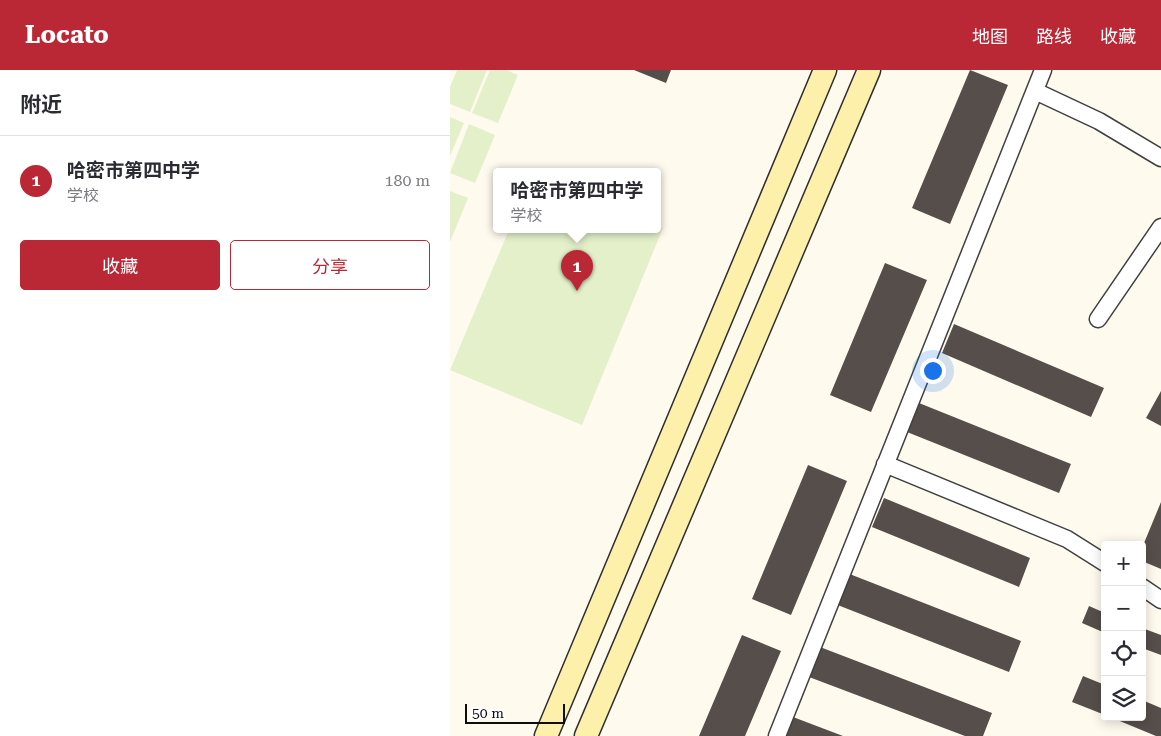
<!DOCTYPE html>
<html lang="zh">
<meta charset="utf-8">
<style>
:root{--surface:#fff;--page:#f2f2f3;--text:#2b2b33;--muted:#7c7c81;--line:#e1e1e2;--accent:#ba2836}
body{margin:0;font-family:"Roboto Serif","Noto Sans SC",serif;background:var(--page);color:var(--text)}
.controls{position:absolute;right:15px;bottom:15px;display:grid;overflow:hidden;border-radius:5px;box-shadow:0 2px 12px #0003}
.controls button{width:45px;height:45px;display:grid;place-items:center;padding:0;border:0;border-bottom:1px solid var(--line);background:var(--surface);color:var(--text);font:25px sans-serif}
.scale{position:absolute;left:15px;bottom:12px;width:100px;box-sizing:border-box;padding-left:5px;border:2px solid #0d0d0d;border-top:0;font-size:14px;line-height:18px;white-space:nowrap;color:#0d0d0d;-webkit-text-stroke:4px #fff;paint-order:stroke}
.you{position:absolute;left:482px;top:300px;width:18px;height:18px;margin:-12px;border:4px solid #fff;border-radius:50%;background:#1a73e8;box-shadow:0 0 0 8px #1a73e833}
.badge{display:grid;place-items:center;width:32px;height:32px;border-radius:50%;background:var(--accent);color:#fff;font-size:16px;font-weight:700}
.pin{position:absolute;translate:-50% -41px;filter:drop-shadow(0 1px 2px #0008)}
.pin::after{content:'';position:absolute;top:26px;width:18px;height:15px;background:inherit;clip-path:polygon(0 0,100% 0,50% 100%)}
.popup{position:absolute;left:43px;top:98px;width:168px;height:65px;box-sizing:border-box;display:grid;place-content:center;border-radius:5px;background:var(--surface);filter:drop-shadow(0 1px 4px #0005);font-size:16px;white-space:nowrap;color:var(--muted)}
.popup b{font-size:19px;color:var(--text)}
.popup::after{content:'';position:absolute;left:50%;top:100%;margin-left:-10px;border:10px solid transparent;border-top-color:var(--surface)}
.list{margin:0;padding:0;list-style:none}
h2{display:flex;justify-content:space-between;align-items:center;height:65px;margin:0;padding:0 20px;font-size:21px}
h2 small{font-size:16px;font-weight:400;color:var(--muted)}
.list li{display:grid;grid-template-columns:32px 1fr auto;gap:15px;align-items:center;box-sizing:border-box;height:90px;padding:0 20px;border-top:1px solid var(--line)}
.list b{display:block;font-size:19px;white-space:nowrap}
.list p{margin:0;font-size:16px;white-space:nowrap;color:var(--muted)}
.list em{font-size:16px;font-style:normal;color:var(--muted)}
.actions{display:flex;gap:10px;padding:15px 20px}
.actions a{flex:1;padding:11px 0;border:1px solid var(--accent);border-radius:5px;text-align:center;font-size:18px;color:var(--accent)}
.actions .main{background:var(--accent);color:#fff}
.icon{flex:none;width:28px;height:28px;fill:none;stroke:currentColor;stroke-width:2;stroke-linecap:round;stroke-linejoin:round}
.map{position:relative;flex:none;width:711px;height:666px;overflow:hidden}
header{display:flex;align-items:center;gap:30px;box-sizing:border-box;height:70px;padding:0 25px;background:var(--accent);color:#fff}
header strong{font-size:24px}
nav{display:flex;gap:28px;margin-inline-start:auto;font-size:18px}
main{display:flex}
aside{flex:1;background:var(--surface)}
.map>svg:first-child{display:block}
</style>
<header>
<strong>Locato</strong>
<nav><a>地图</a><a>路线</a><a>收藏</a></nav>
</header>
<main>
<aside>
<h2>附近<small></small></h2>
<ul class="list">
<li><span class="badge">1</span><div><b>哈密市第四中学</b><p>学校</p></div><em>180 m</em></li>
</ul>
<div class="actions"><a class="main">收藏</a><a>分享</a></div>
</aside>
<div class="map">
<svg width="711" height="666" viewBox="0 0 711 666">
<rect width="100%" height="100%" fill="#fffaee"/>
<!-- pitch -->
<path fill="#e4f0ca" d="M7,0H37L20,42L0,34V17Z
M40,0H56L68,5L48,53L22,43Z
M0,47L14,53L0,86Z
M19,54L45,65L25,113L0,103Z
M0,121L18,128L0,172Z
M207,155L213,158L132,355L0,300L59,160H207Z"/>
<!-- building -->
<path fill="#564e4a" d="M184,0H221L216,13Z
M520,0L558,15L500,154L462,138Z
M435,193L477,210L421,342L380,325Z
M504,254L654,318L641,347L492,283Z
M711,321V356L696,348Z
M469,333L621,394L609,423L457,362Z
M358,395L397,411L341,545L302,529Z
M434,428L580,488L569,517L422,457Z
M711,432V499L692,491V478Z
M397,503L571,571L559,602L385,534Z
M639,536L655,543V563L632,553Z
M692,558L711,565V585L692,578Z
M292,565L331,581L295,666H249Z
M370,577L542,643L533,666H515L359,607Z
M633,606L655,615V645L622,632Z
M692,630L711,638V666H706L660,647H692Z
M343,647L393,666H336Z"/>
<g fill="none" stroke-linecap="round" stroke-linejoin="round">
<!-- street casing -->
<g stroke="#404040" stroke-width="19">
<path id="street" d="M585,21L649,51L711,88
M648,249L711,157
M435,394L617,469L655,493
M692,517L711,530
M327,666L593,0"/>
</g>
<!-- secondary casing -->
<g stroke="#2f2f2f" stroke-width="25">
<path id="secondary" d="M96,666L375,0
M136,666L419,0"/>
</g>
<!-- street -->
<use href="#street" stroke="#fff" stroke-width="16"/>
<!-- secondary -->
<use href="#secondary" stroke="#fdf0aa" stroke-width="22"/>
</g>
</svg>
<div class="controls">
<button>+</button>
<button>−</button>
<button><svg class="icon" aria-label="locate" viewBox="0 0 24 24"><circle cx="12" cy="12" r="6"/><path d="M12 2v4M12 18v4M2 12h4M18 12h4"/></svg></button>
<button><svg class="icon" aria-label="layers" viewBox="0 0 24 24"><path d="M12 4l9 5-9 5-9-5zM3 14l9 5 9-5"/></svg></button>
</div>
<div class="scale">50 m</div>
<div class="you"></div>
<div class="pin badge" style="left:127px;top:221px">1</div>
<div class="popup"><b>哈密市第四中学</b>学校</div>
</div>
</main>
